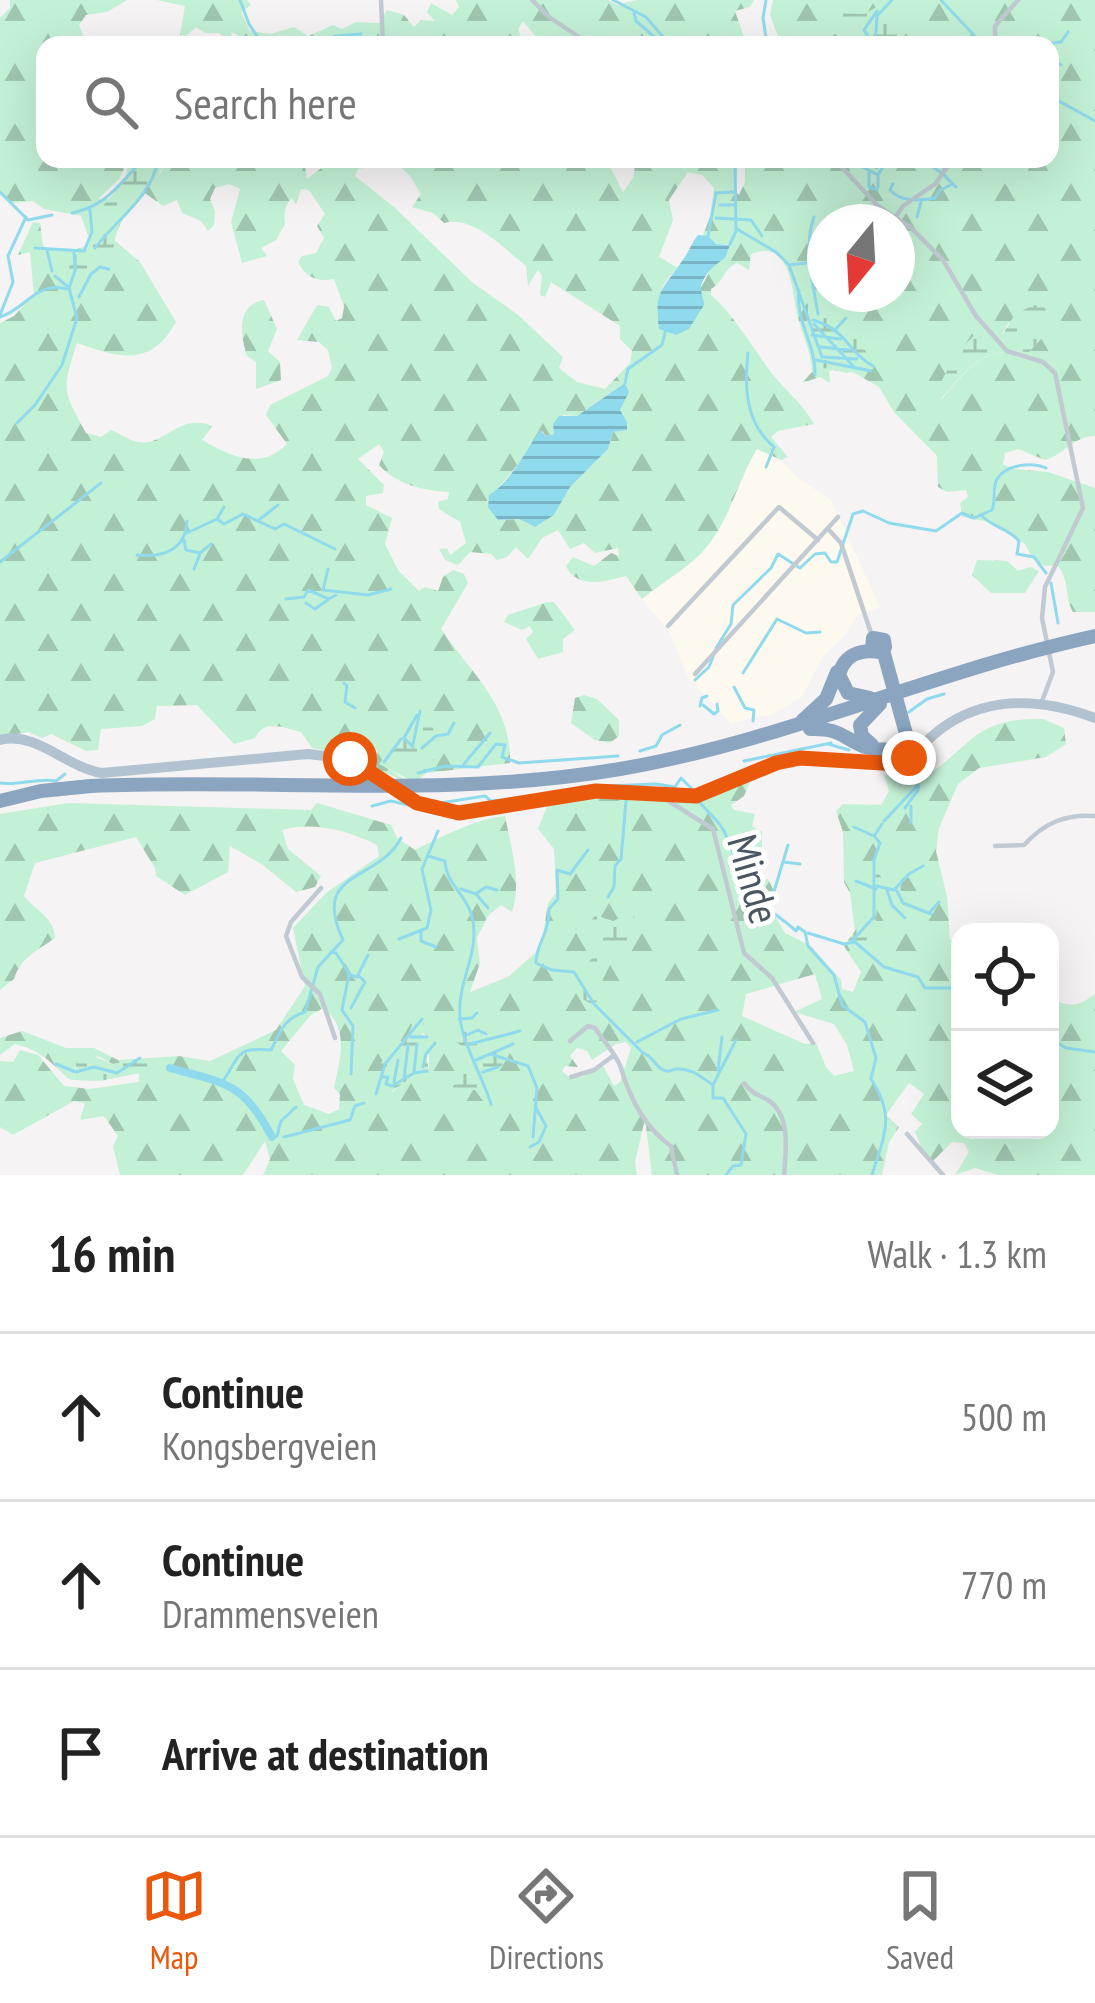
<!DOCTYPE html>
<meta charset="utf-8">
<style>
:root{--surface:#fff;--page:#f2f2f2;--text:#222;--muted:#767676;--line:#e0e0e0;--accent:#ea580c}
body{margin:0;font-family:"PT Sans Narrow",sans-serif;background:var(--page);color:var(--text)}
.controls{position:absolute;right:36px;bottom:36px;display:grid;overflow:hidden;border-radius:24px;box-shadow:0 12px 48px #0002}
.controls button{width:108px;height:108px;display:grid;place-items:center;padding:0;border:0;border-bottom:3px solid var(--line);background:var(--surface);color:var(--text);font:60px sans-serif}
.compass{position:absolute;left:807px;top:204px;width:108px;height:108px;border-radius:50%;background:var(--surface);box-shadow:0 12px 48px #0002;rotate:198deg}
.stop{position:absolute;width:36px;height:36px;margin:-27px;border:9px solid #ea580c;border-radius:50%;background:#fff}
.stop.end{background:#ea580c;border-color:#fff;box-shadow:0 3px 12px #0008}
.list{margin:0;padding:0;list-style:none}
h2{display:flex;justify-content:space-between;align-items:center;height:156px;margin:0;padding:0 48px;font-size:51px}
h2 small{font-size:39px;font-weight:400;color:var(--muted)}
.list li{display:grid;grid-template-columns:78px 1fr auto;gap:36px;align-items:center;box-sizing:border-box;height:168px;padding:0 48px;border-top:3px solid var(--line)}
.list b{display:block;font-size:45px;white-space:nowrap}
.list p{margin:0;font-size:39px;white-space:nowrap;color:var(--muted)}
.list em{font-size:39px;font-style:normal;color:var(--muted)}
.icon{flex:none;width:66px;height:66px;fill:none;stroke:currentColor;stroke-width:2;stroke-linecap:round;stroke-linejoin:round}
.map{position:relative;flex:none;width:1095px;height:1175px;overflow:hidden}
.search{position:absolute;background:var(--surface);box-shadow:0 12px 48px #0002;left:36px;right:36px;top:36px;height:132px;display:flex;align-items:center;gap:30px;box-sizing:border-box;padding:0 42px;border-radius:24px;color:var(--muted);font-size:45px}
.sheet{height:660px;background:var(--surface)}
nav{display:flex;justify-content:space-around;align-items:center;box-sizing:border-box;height:168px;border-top:3px solid var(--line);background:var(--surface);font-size:33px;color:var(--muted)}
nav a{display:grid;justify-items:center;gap:6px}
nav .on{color:var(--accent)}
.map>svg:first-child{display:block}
</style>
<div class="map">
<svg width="1095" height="1175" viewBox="0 0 1095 1175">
<defs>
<pattern id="forest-firs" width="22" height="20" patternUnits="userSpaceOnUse" patternTransform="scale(3)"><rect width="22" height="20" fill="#c3f1d5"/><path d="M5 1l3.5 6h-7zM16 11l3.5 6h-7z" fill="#a0c6b0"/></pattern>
<pattern id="wetland-marsh" width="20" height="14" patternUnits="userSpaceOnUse" patternTransform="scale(3)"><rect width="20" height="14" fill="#c3f1d5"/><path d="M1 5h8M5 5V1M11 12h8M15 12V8" fill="none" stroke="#a0c6b0"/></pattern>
<pattern id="water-rules" width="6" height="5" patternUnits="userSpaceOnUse" patternTransform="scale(3)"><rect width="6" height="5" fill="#90daee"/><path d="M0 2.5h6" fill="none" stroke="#78b4c4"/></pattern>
</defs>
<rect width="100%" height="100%" fill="#f5f3f3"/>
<!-- commercial -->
<path fill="#fdf9ef" d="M757,448L781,460L799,479L831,500L880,607L857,616L845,635L824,655L801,698L772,714L731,723L688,677L670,633L642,599L701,555L729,511L738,481Z"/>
<!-- forest -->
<path fill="url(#forest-firs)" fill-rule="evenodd" d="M10,0H127L107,12L86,15L79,25L85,40L104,45H45V159H129L119,179L98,199H110L126,179L128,165L141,159L160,174L167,159H304L307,179L333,159H361L370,167L358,169L355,176L394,207L473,283L517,314L563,357L559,368L577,382L605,389L630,363L632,351L620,339V326L551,282L545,297L540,295L542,276L538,270L528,286L526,266C504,249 474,215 444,223L433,213L412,207L421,194L410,176L392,159H606L623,192L633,178L635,166L644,163V159H738L735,191L739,195L745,182V159H1050V45H891L902,29L885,11L884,4L833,45H781L770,15L773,0H1095V436C1072,437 1065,454 1045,460L1018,449L1005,453L1003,464L1012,469L1048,472L1095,488V612H1073C1064,596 1070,579 1057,565L1045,566L1032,558L1025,544L990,522L962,517L960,503L968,497L966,490L947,492L938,487L937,456L894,412L879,387L844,367L829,371L830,383L820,377L802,383L812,372C811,350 802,335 797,314C792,291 791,238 751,254L749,270L737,263C724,268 723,283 711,289V295C734,315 753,348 770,371C784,390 802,402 814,424L778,431L771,437L788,457L781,460L757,449C737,482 729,523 703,551C687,569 661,583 642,599L626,576C605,582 576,589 566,566L573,557L594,566L611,553L619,556L618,548L595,553L584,543L570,549L558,530L542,538L528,559L516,547L507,557L497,560L491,554L470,552L458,565L445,560L439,549L447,548L450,555L466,543L460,522L439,509L438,502L448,499L449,492C423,491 396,484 379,465L384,452L379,444L358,459L384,485L383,493L366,496V505L392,518L385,544L398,570L419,591L425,587L438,591L443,577L453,570L464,574L468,583L441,629C471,673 512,706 510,763L427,773L435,757L407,729L404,738L399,739L380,763L408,782L377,770L372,761L377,751L372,744L343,741L329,751L312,748L301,732C284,728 264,718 255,738L234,744L197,705L157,706L155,719L142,726L101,729L98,750L86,751L51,734L42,738L29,732L0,737V323L14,316L34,294L30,252L18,255L33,222L40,223L43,246C60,254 69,250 86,247L89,238L81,216L44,209L33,201L12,203L0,195V18L10,8ZM688,172L702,175L714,188L710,217L703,235L716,244H729L713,265L676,335L659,328C655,304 658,284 678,268L659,257L673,220L669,200ZM229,184L240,189L231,222L242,263L267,256L261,248L276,240L285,224C284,213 284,206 292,198L296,205L301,189L309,190L325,214L317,226L324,238L316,253L302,256L298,262C306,278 317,282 334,279L344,307L342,318L336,321L329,307L317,305L297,340L319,342L328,350L332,368L328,376L270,405L266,415L287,444C260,471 230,456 202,440L212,426C179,412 164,447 138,442C130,441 119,433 111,430L101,437L86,433C62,389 62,390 77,343C120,358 150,368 176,322L140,262L113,239L124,217L145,193L163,206L177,200L182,213L201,221L208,231L214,225L215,211L210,199L215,188ZM825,222H897V294H825ZM1008,323L1049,330L1029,352C979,348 972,365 941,400C949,340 992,362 1008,323ZM625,383L628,392L620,410L627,423V430L613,432L608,449L570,487L554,515L535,527L519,519L498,520L487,502L532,447L542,431L546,436L554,434L563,415L577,416Z
M157,0H247L251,5L241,12L250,31L270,34L294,27L308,36L333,25L342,29L356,22L379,23L387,10L404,15L414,27L421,20L435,21L427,12L431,3L452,15L459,7L456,0H608L617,5L637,0H754L750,7L735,11L747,45H551L536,37L523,21L518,29L524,45H239L238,35L231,32L234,43L229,44L219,33H205L196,27L186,36L180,35L185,6Z
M264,300L277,329L268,351L280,362L281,380L256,389V362L247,356C240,334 236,305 264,300Z
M977,560L1007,561L1018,571L1030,567L1039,571L1025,593H991L972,575Z
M547,602H554L575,630L563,639V652L538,659L526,639L533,632L530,626L522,630L504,622L508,615Z
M584,695L597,699L619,720V736L610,743L595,740L571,723L575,698Z
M1043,719L1064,728L1066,744L1046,757L979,768L958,784L939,828L936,851L947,897L950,939L960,952V1130H1050V997C1068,1008 1078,1007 1095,994V1175H998L975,1168L955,1175L969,1152L964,1143L952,1142L932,1162L923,1152L915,1132L922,1124L911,1114L924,1094L909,1083L886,1115L899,1127L889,1142L882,1175H652L645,1119L635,1162L637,1175H263L270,1159L265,1141L243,1175H120L113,1146L118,1136L104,1116L80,1120L85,1103L74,1101L13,1135L0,1127V1061L13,1062L20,1050L38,1055L64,1086L89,1089L139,1082V1059L113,1064L98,1056L75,1068L74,1080L69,1079C51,1063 41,1050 15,1044L0,1055V1038L22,1031L66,1048H94L118,1060L179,1056L210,1061L276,1030L305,986L293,928L326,893L379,856L377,845C350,831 312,821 282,830L288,849L321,876L315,887L296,892L263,865L230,846L228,872L185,895L156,876L155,868L136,837L35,863L24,896C36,911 54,917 55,938C37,951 21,957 14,979L0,990V814L68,803L311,810L317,803L391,825L397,838L415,850C438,838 481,817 505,816C511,846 522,883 512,912L501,905L488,916L477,938L480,963L470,992L508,977L541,948L548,903L556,893L554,849L538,829L548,804L599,796L697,801L751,779L744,796L731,805L734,810L755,814L752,826L762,832V847L755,869L760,881L768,879L777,897L769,906L785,933L811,946L841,980L842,989L853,992L861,972L844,946L855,932L850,893L844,882L843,832L836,811L843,804L881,805L889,791L884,775L917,781C970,753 968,717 1043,719ZM815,974L822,999L794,1012L834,1024L847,1045L854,1071L834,1076L826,1067L816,1043L805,1044L742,1016L746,994ZM323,1008C350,1028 340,1059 334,1088L340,1094L339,1109L329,1114L304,1105L293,1079L295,1065L281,1051L311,1015ZM413,1023L429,1039V1073C414,1070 404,1081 393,1092L385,1083H377C387,1061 406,1045 413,1023ZM626,1042L631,1048L620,1082L614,1086L603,1066L582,1077H569L562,1071L565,1066L578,1067L570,1056L577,1048L587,1051L592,1060L616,1044Z"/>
<!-- wetland -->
<path fill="url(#wetland-marsh)" d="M884,3L885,11L899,18L902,29L891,45L831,44L838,13L864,14Z
M141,159H167C156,182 139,197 124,217C113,232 116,248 108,264L68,277L71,252L93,243L103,206L126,179L128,165Z
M819,215V232L825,243L821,275L823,304L832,323L856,337L875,365L873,369L847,373L819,367L818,348L806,337L813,240L807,223L810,216Z
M1034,305L1044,307L1049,315V330L1029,352C978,348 972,365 940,400L935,401C937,384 965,334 984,331C989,330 998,333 1003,334L1015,314Z
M417,715L431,719C436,744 443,766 414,782L379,764L399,738H404Z
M880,841L886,844L880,875L883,883H898L900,875L893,871L912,874L901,883L900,900L878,896L874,942L867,939L861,952L846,943L865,917L872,895L853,884V879L871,866Z
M631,913L635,916L630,922L626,953L613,959L594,997L598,1001L592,1004L582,999C572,973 581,971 597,953L586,942L585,931L595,915L613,921Z
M477,1009C484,1046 490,1036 519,1032L493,1082L492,1106L486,1105L475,1090L452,1088L463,1073V1047L455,1041L453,1015Z
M419,1019L424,1024L422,1035L439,1041L426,1057L430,1074L420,1071L385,1096L384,1084H376L384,1068L381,1063L393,1043L395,1049L406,1040L413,1023Z
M88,1054L113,1064L139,1059L168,1061L170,1067L100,1081L74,1080L77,1058Z"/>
<!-- water -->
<path fill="url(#water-rules)" d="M698,235L708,236L716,244L730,245L725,258C717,263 701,276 701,289C701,294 704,299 704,305L689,329L676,335L659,329C654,291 661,292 682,261C689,252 691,244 698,235Z
M625,383L629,392L620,410L627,422V430L613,432L608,449L570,487L554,515L535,527L519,519L498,520L488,507L489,495C510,483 526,451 540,430L546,436L554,434L553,424L559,416H577Z"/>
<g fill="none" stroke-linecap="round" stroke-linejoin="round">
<!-- stream -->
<path stroke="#90daee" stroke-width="3" d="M240,0L249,24L263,45
M613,0L646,17L670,45
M766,0L763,18L767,45
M941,0L983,45
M634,13L636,21L664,45
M315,45L336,36L361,34
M868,45L869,38L864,30L877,11
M875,45L877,16L892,0
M1041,45L1061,42L1068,32
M1050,58L1061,65
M1050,96L1095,121
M847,159L878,175
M864,159L877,168
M922,159L940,172
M946,159L943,174L956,187
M869,173V187L877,190
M893,184L890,190C902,203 920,200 935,198L940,190L953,184
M878,187V175L884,165
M0,192L28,220L52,215
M720,205H735
M72,213C108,206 120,182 144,159
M814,217C803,248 813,283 818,314
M917,217L921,202
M716,218L751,220L762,236
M737,229L776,252L789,265L822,357L857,359
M708,236L716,193L734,192
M730,244L736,231L735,159
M35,248L84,251L92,232L90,210
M95,248C116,220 153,196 158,159
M47,250L52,271
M789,265L822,261
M55,276L67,286
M799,290C795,321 816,344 815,375
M79,297L91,274L100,267L109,269
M0,315L13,282L8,256L26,217
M0,317C26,309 36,281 66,289
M813,320C850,332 844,349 873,366
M814,324L855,368
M836,329L846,318
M812,335L840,339
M821,347L849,350
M748,353C744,388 746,424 774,447L766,467
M816,360L871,371
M625,383L628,369L662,345L666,329
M17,423L35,405L62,365L77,318L69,288L75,271L74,251
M981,515C993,528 1007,527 1019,541L1017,554L1034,557L1046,573
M217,519L224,507
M260,519L278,505
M187,533L217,519L224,524L243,514L275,529L284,524L335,549
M184,540L186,550L200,553L211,544
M137,555C162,558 186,550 187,521
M0,562L101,483
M194,569L200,554
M328,569L323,590L368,595L391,589
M1051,583L1058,623
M286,599L304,597L308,590L329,599L336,595
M306,603L315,609L329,599
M716,648L731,624L733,605L771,568L778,554L800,568L815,554L825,553L831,562H837L853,514L863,511L889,523L936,531L962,513L974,518L992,510C996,501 992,488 997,479C1006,464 1032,462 1046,468
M743,673L777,619L806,633L820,632
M695,680L709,667L713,657
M344,683L347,686L345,702L355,708
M734,687L745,708L754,710L753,721
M703,705L714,714L718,711L717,704
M700,706L702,698L707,696
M909,712L927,699L944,694
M413,744L420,711
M828,744L849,750
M413,747L404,738L417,715
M422,748L436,736L448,734L454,723
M640,751L656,746L662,735L680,725
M744,761L831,743
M384,762L401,739
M464,764L490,733
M418,773L445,766L478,767L496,744L505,745L502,757L519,763L618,756
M0,783C21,786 37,777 56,781L65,774
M580,787L656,784L675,787L681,778L694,791
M527,797L543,794
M699,801C707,813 722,822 727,838C737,864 745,884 765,905C774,915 787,922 796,931L798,927L805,932L808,946L834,975L842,1005L865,1022L876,1058L871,1079C896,1117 884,1135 872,1175
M440,803L485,796L491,801L518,798
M372,806L391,801L418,807
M911,806V822
M905,808L918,790L919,765
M884,821L918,785
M854,827L874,836
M588,850L570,874L557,870L558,899L549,909C550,932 535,947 536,963L552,970L574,972L594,1004L643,1053C655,1057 655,1069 667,1071C670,1072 673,1069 677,1069C692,1068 701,1077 713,1085V1098H723L746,1134L741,1165L733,1166L726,1175
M428,856L445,861C446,884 466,894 472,916C481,952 457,981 460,1016C461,1041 483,1078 491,1104
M784,862L800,864
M741,870L761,862
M856,881L876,889
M877,886L894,890L909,874L923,866
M461,889L476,894L488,908
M887,890L892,905L905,918
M897,891L903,903L931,914
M477,893L486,887L497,890
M608,897L614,887L615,866L621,859L626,801
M766,905L773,895L788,845
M929,913L939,902
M421,931V941L436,947
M808,933L844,944L855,942L884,967L918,977L925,988H960
M399,939L427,928L431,910L422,869L438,831
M850,943L874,917V860L880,843L874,836L882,824
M331,952L336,953L350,975L357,977L368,955
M349,974L342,1010L353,1026L351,1074
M351,1008L365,982L358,975
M459,1019L472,1018L477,1013
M467,1035L478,1030L486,1034
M411,1037H427
M1050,1038L1066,1048L1095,1052
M637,1042L681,1019L718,1010
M470,1044L520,1031
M490,1054L528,1066L537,1088L533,1137
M476,1060L513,1044
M56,1064L76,1072L94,1067L117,1073L140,1058
M423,1067L426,1054L435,1043
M718,1070L722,1037
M414,1072L417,1044
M483,1072L498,1067
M383,1077H388L386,1084L392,1086L414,1073L427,1071
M404,1079L408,1045
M222,1082C241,1056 234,1047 271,1050C281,1031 283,1019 305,1012L318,967L343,940C310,869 378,883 401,838
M394,1082L398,1060
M714,1083L736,1040
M376,1094L385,1064L422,1019
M277,1136L281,1121L296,1107
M284,1137L350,1120L355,1106L364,1103
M530,1147L539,1142L546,1126L535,1106"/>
<!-- river -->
<path stroke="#90daee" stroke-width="8" d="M170,1068C226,1083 244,1083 272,1137"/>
<!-- street -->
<path stroke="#c1cad2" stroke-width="4.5" d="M381,0L383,45
M532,0L549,17L591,45
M995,45V26L1018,0
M834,159L878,206L910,227L943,260L976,316L1007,351L1043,362L1055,373L1083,508L1045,587L1042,618L1053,672L1042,701
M896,216L903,206L935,184L953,159
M828,529L841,543L871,633
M668,626L779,507L818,540
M695,674L838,517
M667,800L713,829L744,953L772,978L813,1043
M995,846L1024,845C1044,823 1065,814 1095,816
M321,888L291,922L286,936L302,977L320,994L335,1038
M570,1041L588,1026L595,1028C602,1039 617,1055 621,1068C630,1099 644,1127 671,1146L677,1175
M571,1077L594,1070L613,1056
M744,1083C751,1093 757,1094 768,1100C791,1115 786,1151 784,1175
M907,1134L943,1175"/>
<!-- primary -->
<path stroke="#b3c2d1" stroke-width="10" d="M0,740C37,731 65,767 102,773L308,754L350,759L417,803L459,813L596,791L681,797L703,795L776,763L800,758L905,764L915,755
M922,746C970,695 1033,695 1095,718"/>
<!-- highway -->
<path stroke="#8ba5c1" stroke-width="14" d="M883,650L908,741
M870,698L848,693L839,675C844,654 861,649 880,652L885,647L884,640L873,638L872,650
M802,721L826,699L837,672
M810,729C840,728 841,737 865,747C882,753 898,745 913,755L920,752L921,743L911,739L907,750
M872,745L862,736L860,725L880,704
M0,801L41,791L91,786C268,778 444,799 620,769C784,741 934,671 1095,636"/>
</g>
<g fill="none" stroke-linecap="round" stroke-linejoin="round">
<!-- route -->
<path stroke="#ea580c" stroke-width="15" d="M350,759L417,803L459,813L596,791L696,796L776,763L800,758L899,764L909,758"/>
</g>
<g text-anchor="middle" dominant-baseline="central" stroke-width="10" stroke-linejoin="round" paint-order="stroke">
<!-- street labels -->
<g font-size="42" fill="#4a5661" stroke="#fff">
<text transform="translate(754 879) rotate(74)">Minde</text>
</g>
</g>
</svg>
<div class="controls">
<button><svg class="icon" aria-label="locate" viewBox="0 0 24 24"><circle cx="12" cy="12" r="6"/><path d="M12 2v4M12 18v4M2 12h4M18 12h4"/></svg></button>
<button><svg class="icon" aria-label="layers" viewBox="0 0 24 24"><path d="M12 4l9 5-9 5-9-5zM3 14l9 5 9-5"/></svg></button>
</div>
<svg class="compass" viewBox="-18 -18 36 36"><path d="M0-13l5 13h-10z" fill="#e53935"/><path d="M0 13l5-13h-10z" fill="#767676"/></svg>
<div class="stop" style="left:350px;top:759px"></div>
<div class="stop end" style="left:909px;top:758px"></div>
<div class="search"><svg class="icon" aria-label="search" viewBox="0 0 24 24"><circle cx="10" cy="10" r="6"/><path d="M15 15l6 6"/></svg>Search here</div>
</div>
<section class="sheet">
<h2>16 min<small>Walk · 1.3 km</small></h2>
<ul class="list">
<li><svg class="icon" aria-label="ahead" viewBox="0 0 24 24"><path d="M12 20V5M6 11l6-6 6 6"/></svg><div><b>Continue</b><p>Kongsbergveien</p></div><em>500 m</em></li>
<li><svg class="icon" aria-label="ahead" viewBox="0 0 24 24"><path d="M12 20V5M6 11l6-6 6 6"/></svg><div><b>Continue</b><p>Drammensveien</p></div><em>770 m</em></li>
<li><svg class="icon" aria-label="arrive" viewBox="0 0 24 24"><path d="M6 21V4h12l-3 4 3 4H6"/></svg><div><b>Arrive at destination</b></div></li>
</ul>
</section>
<nav>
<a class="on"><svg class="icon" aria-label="map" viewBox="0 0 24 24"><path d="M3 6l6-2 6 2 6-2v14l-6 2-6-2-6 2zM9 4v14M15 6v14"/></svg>Map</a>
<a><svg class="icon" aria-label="directions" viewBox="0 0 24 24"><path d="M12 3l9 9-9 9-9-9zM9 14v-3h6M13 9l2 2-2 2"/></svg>Directions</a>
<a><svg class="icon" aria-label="saved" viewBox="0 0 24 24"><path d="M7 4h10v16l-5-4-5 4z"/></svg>Saved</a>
</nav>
